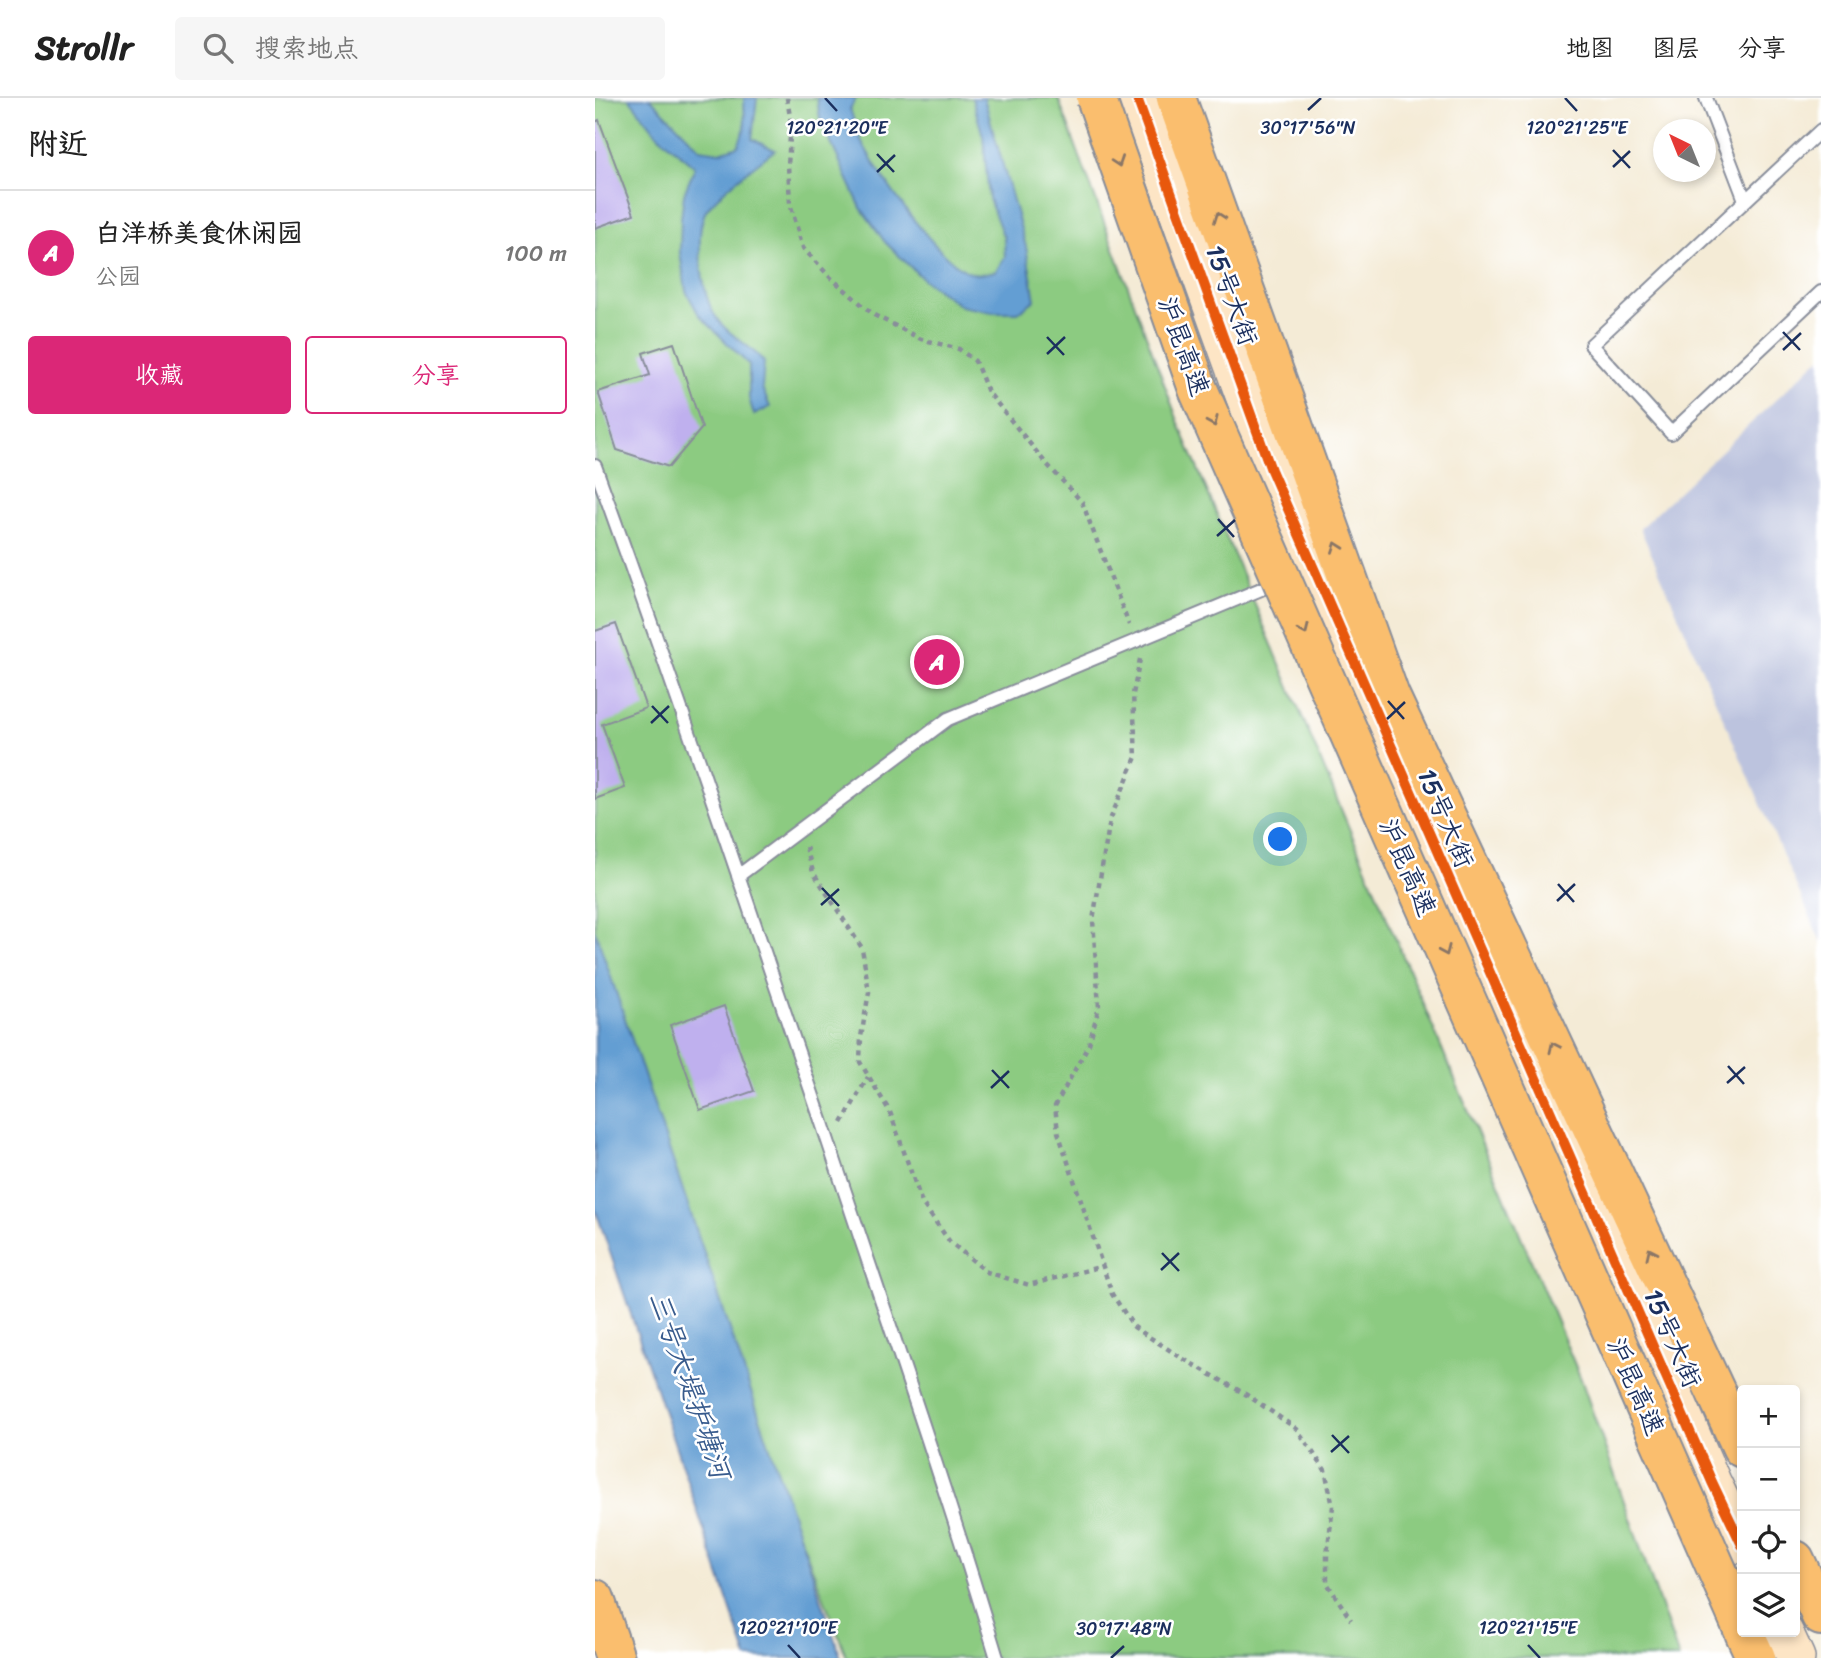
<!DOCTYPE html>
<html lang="zh">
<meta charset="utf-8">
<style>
:root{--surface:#fff;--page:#f6f6f6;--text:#222;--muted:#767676;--line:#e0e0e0;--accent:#db2777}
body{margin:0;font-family:Sriracha,"LXGW WenKai TC",sans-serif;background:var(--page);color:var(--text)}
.controls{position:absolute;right:21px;bottom:21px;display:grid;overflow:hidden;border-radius:7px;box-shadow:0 4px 10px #0003}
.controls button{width:63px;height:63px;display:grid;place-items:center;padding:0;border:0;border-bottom:2px solid var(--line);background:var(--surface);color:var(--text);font:35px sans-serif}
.compass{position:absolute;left:1058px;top:21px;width:63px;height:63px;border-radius:50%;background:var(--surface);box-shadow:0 4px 10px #0003;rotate:317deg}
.you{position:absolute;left:686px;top:742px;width:24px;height:24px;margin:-18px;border:5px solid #fff;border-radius:50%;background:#1a73e8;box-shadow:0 0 0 10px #1a73e833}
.badge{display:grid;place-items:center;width:46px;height:46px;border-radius:50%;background:var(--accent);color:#fff;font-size:23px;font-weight:700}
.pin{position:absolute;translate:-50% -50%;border:4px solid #fff;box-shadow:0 2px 7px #0006}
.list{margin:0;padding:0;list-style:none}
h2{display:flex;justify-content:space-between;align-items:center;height:91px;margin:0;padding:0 28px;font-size:30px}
h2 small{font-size:23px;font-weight:400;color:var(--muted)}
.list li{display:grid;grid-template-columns:46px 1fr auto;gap:21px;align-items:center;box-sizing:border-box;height:126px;padding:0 28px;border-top:2px solid var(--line)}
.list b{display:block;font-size:26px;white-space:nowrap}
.list p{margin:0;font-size:23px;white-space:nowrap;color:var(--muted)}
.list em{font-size:23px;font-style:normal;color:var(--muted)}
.actions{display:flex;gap:14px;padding:21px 28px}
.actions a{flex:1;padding:16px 0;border:2px solid var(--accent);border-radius:7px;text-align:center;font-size:24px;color:var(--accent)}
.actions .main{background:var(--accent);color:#fff}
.icon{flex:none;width:38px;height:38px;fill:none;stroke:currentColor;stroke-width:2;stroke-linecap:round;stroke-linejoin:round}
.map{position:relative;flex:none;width:1226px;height:1560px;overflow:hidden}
header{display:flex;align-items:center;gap:42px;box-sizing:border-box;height:98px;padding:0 35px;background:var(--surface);border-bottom:2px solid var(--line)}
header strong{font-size:33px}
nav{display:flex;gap:38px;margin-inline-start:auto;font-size:24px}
.search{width:490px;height:63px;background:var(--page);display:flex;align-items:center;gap:18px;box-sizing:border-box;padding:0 24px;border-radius:7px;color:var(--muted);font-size:26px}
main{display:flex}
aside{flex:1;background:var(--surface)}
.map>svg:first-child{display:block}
</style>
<header>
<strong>Strollr</strong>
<div class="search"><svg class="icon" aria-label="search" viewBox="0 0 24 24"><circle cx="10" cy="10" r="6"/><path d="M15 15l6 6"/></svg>搜索地点</div>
<nav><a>地图</a><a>图层</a><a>分享</a></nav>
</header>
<main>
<aside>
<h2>附近<small></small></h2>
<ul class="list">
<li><span class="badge">A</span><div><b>白洋桥美食休闲园</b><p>公园</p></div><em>100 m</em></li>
</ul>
<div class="actions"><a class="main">收藏</a><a>分享</a></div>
</aside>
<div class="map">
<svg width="1226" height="1560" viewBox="0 0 1226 1560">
<rect width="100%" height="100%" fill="#fff"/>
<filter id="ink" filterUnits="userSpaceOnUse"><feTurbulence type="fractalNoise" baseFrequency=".0143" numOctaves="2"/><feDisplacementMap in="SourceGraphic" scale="14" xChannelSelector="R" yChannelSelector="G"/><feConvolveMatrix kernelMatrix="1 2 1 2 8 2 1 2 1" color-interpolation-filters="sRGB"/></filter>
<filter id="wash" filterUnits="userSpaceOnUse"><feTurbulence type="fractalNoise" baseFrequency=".00686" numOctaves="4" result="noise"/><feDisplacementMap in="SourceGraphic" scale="28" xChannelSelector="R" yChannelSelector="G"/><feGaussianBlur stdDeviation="1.57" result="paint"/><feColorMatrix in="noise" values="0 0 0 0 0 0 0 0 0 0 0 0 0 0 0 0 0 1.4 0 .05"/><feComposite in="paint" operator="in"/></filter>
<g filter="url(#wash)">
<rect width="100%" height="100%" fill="#f4ebd6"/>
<!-- industrial -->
<path fill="#bcc3de" d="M1226,259V844L1045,430Z"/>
<!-- green -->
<path fill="#8ccb81" stroke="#547d70" stroke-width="2" d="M0,0H463L586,331L986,1281L1084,1560H252L0,907Z"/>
<!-- water -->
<path fill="#649ed3" stroke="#406698" stroke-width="2" d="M34,0H55L105,51L125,54L143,48L150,30L149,0H162L157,41L180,52C164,64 115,100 109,117C100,139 107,195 119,216C130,236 155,246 169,264L167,290L175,309L159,317L154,300V267L104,217L91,193L85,155L86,121L89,96L100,69L63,37Z
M222,0H261L255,11C258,19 260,28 263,36C277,68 347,171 380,176C386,177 395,174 401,173L410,159L409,140L394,101L388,38L377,0H389L431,149L440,202L423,214H398L366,208L329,182L290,144L266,110L225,21Z
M0,832L246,1560H152L140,1524L0,1110Z"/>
<g id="blocks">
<!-- building -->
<path fill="#bfb0ee" d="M4,22L39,116L0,130V24Z
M79,245L107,330L74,369L22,352L3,294L55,277L48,255Z
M21,526L51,610L7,626L30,690L0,701V533Z
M129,908L159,993L105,1012L75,927Z"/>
</g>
</g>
<g filter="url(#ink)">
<use href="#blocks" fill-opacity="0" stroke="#888d9a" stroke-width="2"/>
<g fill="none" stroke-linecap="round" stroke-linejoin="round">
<!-- lane casing -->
<g stroke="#888d9a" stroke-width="16">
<path id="lane" d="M1111,0L1150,102
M1226,32L996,247L1076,335L1226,194
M0,368C79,586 153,806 227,1025C286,1203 348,1380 402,1560
M143,778L353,621L683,484"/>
</g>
<!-- secondary casing -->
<g stroke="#888d9a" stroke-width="40">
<path id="secondary" d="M542,0L676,372L1117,1384L1147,1447
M1189,1534L1201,1560"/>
</g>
<!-- primary casing -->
<g stroke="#888d9a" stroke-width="42">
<path id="primary" d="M0,1501L20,1560"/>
</g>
<!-- highway casing -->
<g stroke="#888d9a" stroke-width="42">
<path id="highway" d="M581,0L795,598L1147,1350
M1200,1462L1226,1518
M1149,1534L1161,1560"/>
</g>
<!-- path -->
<path stroke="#888d9a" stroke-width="4.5" stroke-dasharray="5 5" stroke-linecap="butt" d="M192,0L196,25L193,67L195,105L208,150L235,179L279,217L326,241L364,251L380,263L393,294L449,363L487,404L534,527
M545,561L538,596L541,659L515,722L498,822L504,909L494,946L460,1008L463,1034L517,1196L539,1229L585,1259L652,1297L702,1331L730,1372L738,1408L732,1457V1485L756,1522
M211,749L218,774L267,850L274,894L266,939L265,964L295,1014L327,1105L355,1144L392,1174L434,1187L508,1168
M247,1025L273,979"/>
<!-- lane -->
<use href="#lane" stroke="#fff" stroke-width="12"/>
<!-- secondary -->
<use href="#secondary" stroke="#fde5c5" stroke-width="37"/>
<!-- primary -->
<use href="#primary" stroke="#fabe6e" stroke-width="38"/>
<!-- highway -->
<use href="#highway" stroke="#fabe6e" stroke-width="38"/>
<!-- highway-bridge casing -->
<g stroke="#888d9a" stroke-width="42" stroke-linecap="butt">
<path id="highway-bridge" d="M501,0L603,291L1147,1529"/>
</g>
<!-- highway-bridge -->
<use href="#highway-bridge" stroke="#fabe6e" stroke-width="38"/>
<!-- cycleway casing -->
<g stroke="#fff" stroke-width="15">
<path id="cycleway" d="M542,0L676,372L1117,1384L1147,1447"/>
</g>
<!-- cycleway -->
<use href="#cycleway" stroke="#e8590c" stroke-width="10"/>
</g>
<!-- one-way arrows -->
<defs><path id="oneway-chevron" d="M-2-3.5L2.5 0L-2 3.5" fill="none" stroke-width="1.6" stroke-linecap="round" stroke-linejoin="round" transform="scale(1.75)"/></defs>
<g stroke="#8a7666">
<use href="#oneway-chevron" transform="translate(523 64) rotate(71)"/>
<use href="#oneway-chevron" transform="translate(624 119) rotate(-110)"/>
<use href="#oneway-chevron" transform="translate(618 324) rotate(66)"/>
<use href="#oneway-chevron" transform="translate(742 449) rotate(-110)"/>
<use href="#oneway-chevron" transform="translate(709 532) rotate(66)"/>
<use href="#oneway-chevron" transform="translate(850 853) rotate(66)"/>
<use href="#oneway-chevron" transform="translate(959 949) rotate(-115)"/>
<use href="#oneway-chevron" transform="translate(1056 1155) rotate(-115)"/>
</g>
</g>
<!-- ticks -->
<path fill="none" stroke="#1b2f5e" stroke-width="2.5" d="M230,0L242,13M970,0L982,13M713,12L726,0M1018,52L1035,70M282,56L299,74M1018,69L1035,53M282,74L300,57M1188,234L1205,252M452,239L469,257M1188,252L1206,235M452,256L470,239M623,421L639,439M622,438L640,422M793,603L809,621M57,608L73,625M792,621L810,604M56,625L74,608M963,786L979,804M227,790L244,808M962,803L980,786M226,807L244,791M1133,968L1149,986M397,972L414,990M1132,985L1150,969M396,990L414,973M567,1155L584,1173M566,1172L584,1155M737,1337L754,1355M736,1354L754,1338M193,1547L205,1560M933,1547L945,1560M516,1560L529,1548"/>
<g text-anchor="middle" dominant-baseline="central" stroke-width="5" stroke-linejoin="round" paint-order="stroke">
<!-- street labels -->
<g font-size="26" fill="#1b2f5e" stroke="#fff">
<text transform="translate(637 197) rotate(70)">15号大街</text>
<text transform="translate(589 248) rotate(70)">沪昆高速</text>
<text transform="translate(851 720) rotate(67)">15号大街</text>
<text transform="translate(813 769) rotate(66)">沪昆高速</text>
<text transform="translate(1078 1240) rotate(66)">15号大街</text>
<text transform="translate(1041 1288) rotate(66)">沪昆高速</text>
</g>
<!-- water labels -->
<g font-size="28" font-style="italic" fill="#385b8d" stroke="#fff">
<text transform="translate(95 1287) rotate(71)">三号大堤护塘河</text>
</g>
</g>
<g font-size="18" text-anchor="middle" fill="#1b2f5e" stroke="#fff" stroke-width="5" stroke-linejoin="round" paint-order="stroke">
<text x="713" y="36">30°17'56"N</text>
<text x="242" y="36">120°21'20"E</text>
<text x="982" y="36">120°21'25"E</text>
<text x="193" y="1536">120°21'10"E</text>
<text x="933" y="1536">120°21'15"E</text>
<text x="529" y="1537">30°17'48"N</text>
</g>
</svg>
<div class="controls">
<button>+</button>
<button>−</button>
<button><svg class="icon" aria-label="locate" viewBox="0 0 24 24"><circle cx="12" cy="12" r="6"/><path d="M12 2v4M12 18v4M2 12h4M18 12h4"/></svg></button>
<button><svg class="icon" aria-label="layers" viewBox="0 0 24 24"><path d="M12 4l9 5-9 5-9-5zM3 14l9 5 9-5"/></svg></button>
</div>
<svg class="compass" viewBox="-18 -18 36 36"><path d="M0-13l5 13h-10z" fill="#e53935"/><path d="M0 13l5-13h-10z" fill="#767676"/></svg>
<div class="you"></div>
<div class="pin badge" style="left:342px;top:564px">A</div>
</div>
</main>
